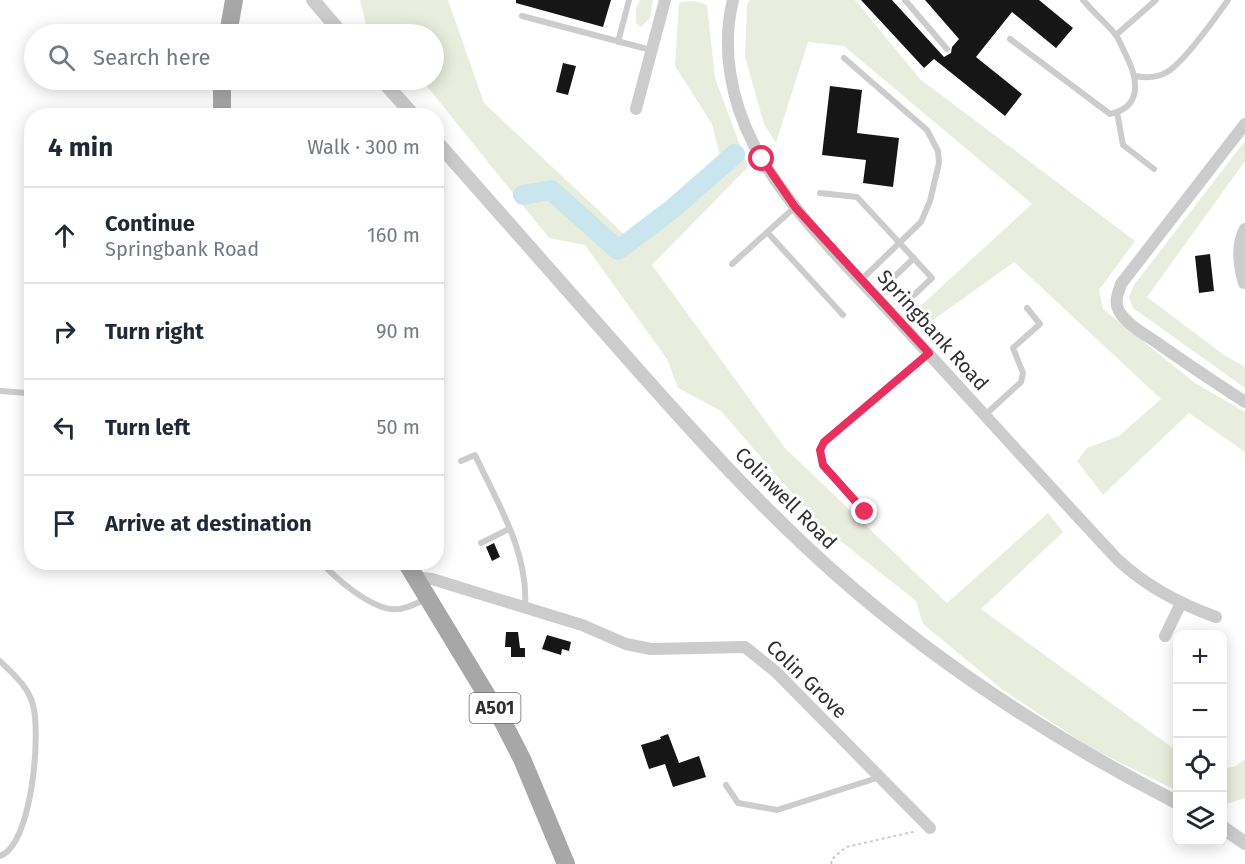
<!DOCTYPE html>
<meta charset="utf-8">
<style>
:root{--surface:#fff;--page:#f2f2f3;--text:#1f2937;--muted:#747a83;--line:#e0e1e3}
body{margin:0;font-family:"Fira Sans",sans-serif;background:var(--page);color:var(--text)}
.controls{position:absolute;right:18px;bottom:18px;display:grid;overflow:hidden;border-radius:12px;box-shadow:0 3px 15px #0003}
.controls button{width:54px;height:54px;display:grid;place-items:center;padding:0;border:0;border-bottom:2px solid var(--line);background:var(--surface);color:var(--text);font:30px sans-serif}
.stop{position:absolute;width:18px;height:18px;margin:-14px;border:4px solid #e82f5d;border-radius:50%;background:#fff}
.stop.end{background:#e82f5d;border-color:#fff;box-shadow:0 2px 6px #0008}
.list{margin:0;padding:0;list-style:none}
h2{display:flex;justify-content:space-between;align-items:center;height:78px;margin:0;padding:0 24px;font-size:26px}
h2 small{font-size:20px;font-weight:400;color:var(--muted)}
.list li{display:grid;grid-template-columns:39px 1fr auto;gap:18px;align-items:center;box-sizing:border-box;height:96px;padding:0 24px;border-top:2px solid var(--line)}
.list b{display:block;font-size:22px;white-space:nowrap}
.list p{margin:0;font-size:20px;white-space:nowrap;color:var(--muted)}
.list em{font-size:20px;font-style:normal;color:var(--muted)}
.icon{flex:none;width:33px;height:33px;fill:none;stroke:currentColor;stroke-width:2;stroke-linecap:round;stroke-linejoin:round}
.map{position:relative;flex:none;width:1245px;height:864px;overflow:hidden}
.search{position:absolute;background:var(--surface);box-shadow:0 3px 15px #0003;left:24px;top:24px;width:420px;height:66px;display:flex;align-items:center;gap:15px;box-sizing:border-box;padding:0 21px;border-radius:33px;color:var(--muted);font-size:22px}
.panel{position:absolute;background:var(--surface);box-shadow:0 3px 15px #0003;left:24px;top:108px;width:420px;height:462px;border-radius:24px}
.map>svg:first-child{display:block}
</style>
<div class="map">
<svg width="1245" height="864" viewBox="0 0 1245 864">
<rect width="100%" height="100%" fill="#fff"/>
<!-- green -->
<path fill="#e8eddd" d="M360,0H448L484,103L626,236L720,156L712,124L675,66L679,3C688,0 698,1 707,5L715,78L748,167L652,265L785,448L947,603L1048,513L1063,532L981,609L1177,751V791L1089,747L1003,690L923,624L916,601L818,523L721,411L678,388L667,359L585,245L549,238L422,80H434V34H375L367,29Z
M640,0H653L650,18L641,27L636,23V9Z
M750,0H855L920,79L1135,241L1099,290L1103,309L1195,383L1245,412V452L1189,413L1103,495L1077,461L1087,448L1119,436L1161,399L1014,262L929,323L916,310L1032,204L844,46L808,42L776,143L764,124L745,57L747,5Z
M1245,141V161L1147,297L1224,355L1245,367V388L1133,308L1129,297L1134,285Z
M1245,759V798L1223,805V769L1236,766Z"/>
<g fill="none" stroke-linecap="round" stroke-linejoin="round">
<!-- river -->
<path stroke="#c9e5ed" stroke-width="20" d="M523,195L551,190L618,250L671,210L735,154"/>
</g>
<!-- building -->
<path fill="#161616" d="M516,0H611L603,27L516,3Z
M861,0H892L944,57L951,53L952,47L959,39L925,0H1039L1073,28L1056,48L1012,12L976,57L1022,94L1005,116L934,59L924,68Z
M563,63L576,66L568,95L556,92Z
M830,86L862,90L857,133L899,138L893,187L863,183L866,160L822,155Z
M1210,254L1214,291L1199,293L1195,256Z
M494,543L500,557L492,561L486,547Z
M506,632H518L520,648H525V657H511V647H505Z
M547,635L571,642L569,651L562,649L561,655L542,649Z
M668,734L679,763L699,756L706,777L673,787L665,764L649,769L641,745L661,739L660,737Z"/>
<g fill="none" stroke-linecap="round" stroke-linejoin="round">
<!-- path -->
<path stroke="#ccc" stroke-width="2" stroke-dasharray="3 3" stroke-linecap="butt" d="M831,864L832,859L846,847L917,831"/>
<!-- service -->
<path stroke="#ccc" stroke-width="6" d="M905,0L947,49
M522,16L651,50
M1116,35L1156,0
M1010,39L1110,114C1143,107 1138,79 1126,55C1122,48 1120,40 1115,34C1105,22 1093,12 1083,0
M618,42L629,0
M844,58L927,130L938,151L939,163L930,201L921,222L861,280
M1135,76C1146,78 1157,78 1167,72C1183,63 1216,17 1228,0
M1117,112L1123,145L1154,169
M820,193L857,197L932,278L914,295
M767,232L843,315
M732,264L795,207
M894,277L914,258
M0,391L27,393L32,395
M985,415L1021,382L1023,373L1013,348L1040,324L1027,308
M461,461L475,455C497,502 529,553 525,607
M865,512L823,465L820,450L824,442L928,354
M481,543L509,529
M321,562C336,579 367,605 390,609C402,611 415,604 426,599
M0,661C13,674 28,686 33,705C41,734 32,845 0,856
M726,785L738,803L777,810L880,777"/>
<!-- minor -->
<path stroke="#ccc" stroke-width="12" d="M733,0C721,48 731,101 754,145C789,212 852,270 903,326C975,404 1046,483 1118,560C1147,587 1180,604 1216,617
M636,109L665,0
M1245,124L1121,284C1118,293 1114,302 1119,311C1127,325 1146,335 1159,344C1187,364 1216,383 1245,402
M1244,283C1239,266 1236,245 1245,229
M416,582L422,578L432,579L582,625L626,644L651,649L745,647L776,672L930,828
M1165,636L1181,603"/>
<!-- tertiary -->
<path stroke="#ccc" stroke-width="14" d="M313,0L342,34
M382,80L414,116
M436,141C498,211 560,282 623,353C690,429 759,506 836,574C939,665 1055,740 1178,803
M1222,827L1245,843"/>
<!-- primary -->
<path stroke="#a7a7a7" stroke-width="18" d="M228,34L234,0
M222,116V80
M406,562L503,722L522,759L566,864"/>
</g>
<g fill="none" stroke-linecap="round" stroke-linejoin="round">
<!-- route -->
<path stroke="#e82f5d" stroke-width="8" d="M762,159L795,207L929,353L824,442L820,450L823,465L865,512"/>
</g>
<g text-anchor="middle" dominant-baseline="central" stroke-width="6" stroke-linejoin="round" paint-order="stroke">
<!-- shield labels -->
<rect fill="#fff" stroke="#6d6d6d" stroke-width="1.5" x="469.5" y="693" width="51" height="30" rx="4.5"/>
<g font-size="18" font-weight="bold" fill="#2f2f2f">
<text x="495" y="708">A501</text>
</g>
<!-- street labels -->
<g font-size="20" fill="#2f2f2f" stroke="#fff">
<text transform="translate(933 330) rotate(48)">Springbank Road</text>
<text transform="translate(786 498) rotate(45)">Colinwell Road</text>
<text transform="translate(807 679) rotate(44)">Colin Grove</text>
</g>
</g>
</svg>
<div class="controls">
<button>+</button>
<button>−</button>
<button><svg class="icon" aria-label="locate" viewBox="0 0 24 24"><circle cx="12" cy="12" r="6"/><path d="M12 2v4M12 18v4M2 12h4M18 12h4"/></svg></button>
<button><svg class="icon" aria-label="layers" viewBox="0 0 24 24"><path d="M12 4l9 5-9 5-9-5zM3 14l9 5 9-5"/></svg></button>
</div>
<div class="stop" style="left:762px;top:159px"></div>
<div class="stop end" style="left:865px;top:512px"></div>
<div class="search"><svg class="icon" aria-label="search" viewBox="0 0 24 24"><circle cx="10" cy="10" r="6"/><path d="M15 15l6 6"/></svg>Search here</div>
<section class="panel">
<h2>4 min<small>Walk · 300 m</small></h2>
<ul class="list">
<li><svg class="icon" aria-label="ahead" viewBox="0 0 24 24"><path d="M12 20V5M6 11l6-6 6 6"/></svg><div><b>Continue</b><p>Springbank Road</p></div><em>160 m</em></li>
<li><svg class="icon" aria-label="right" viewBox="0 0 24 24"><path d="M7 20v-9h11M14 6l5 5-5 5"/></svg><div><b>Turn right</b></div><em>90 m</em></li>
<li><svg class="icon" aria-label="left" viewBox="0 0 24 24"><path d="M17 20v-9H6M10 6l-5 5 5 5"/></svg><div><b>Turn left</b></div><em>50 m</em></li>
<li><svg class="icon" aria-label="arrive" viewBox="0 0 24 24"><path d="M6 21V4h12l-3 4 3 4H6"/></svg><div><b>Arrive at destination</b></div></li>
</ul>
</section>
</div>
